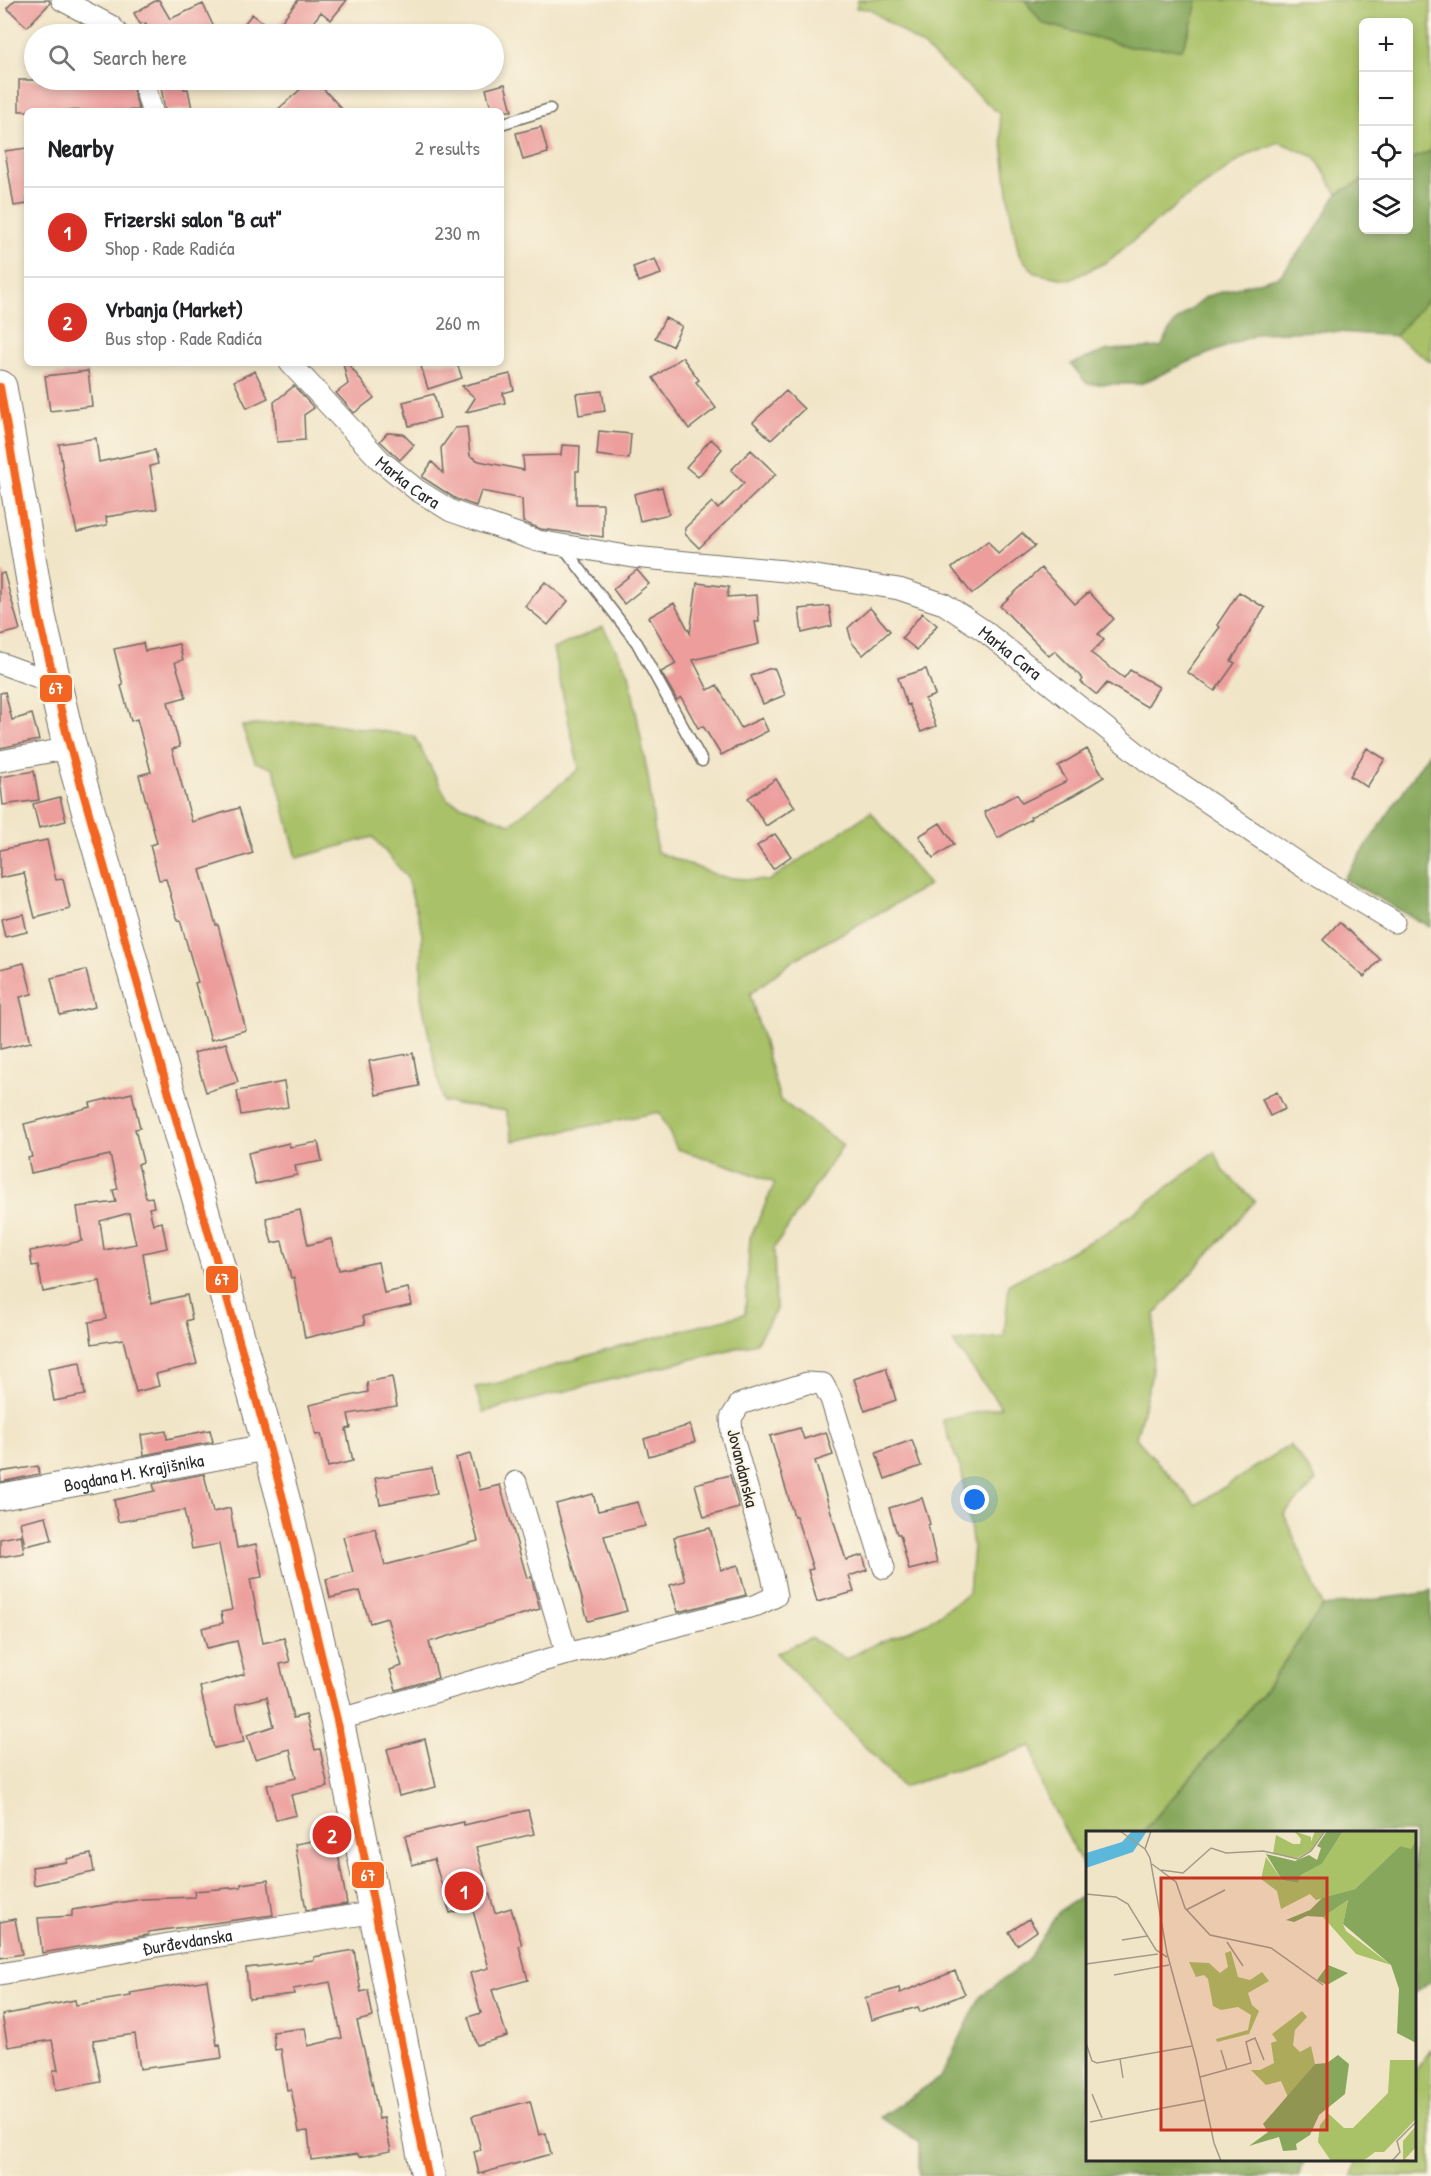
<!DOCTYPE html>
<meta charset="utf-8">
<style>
:root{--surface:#fff;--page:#f6f6f6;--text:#202124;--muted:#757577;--line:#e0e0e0;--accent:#d93025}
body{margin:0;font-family:"Patrick Hand",sans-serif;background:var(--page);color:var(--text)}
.controls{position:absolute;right:18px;top:18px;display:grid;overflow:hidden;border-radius:9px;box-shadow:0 3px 9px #0003}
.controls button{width:54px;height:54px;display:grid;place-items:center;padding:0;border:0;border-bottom:2px solid var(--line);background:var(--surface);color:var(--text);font:30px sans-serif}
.you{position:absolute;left:975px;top:1500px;width:21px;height:21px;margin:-15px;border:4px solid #fff;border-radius:50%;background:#1a73e8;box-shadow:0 0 0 9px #1a73e833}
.badge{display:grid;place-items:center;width:39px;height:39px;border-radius:50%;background:var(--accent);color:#fff;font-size:20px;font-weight:700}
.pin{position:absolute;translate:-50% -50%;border:3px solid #fff;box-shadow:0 2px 6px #0006}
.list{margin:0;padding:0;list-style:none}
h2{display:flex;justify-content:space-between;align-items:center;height:78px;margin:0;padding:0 24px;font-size:26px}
h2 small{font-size:20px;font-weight:400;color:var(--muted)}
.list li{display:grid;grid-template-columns:39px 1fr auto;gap:18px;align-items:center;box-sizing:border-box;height:90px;padding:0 24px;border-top:2px solid var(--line)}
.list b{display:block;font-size:22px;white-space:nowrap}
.list p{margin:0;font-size:20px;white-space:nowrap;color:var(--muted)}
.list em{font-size:20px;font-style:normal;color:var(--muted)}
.icon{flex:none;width:33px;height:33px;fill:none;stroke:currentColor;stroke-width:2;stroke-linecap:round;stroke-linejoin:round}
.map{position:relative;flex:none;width:1431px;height:2176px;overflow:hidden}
.search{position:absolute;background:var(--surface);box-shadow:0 3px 9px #0003;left:24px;top:24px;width:480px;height:66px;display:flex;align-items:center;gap:15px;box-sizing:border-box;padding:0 21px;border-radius:33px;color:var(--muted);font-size:22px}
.panel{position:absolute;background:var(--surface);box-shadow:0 3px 9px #0003;left:24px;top:108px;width:480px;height:258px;border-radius:9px}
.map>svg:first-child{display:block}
</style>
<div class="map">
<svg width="1431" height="2176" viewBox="0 0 1431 2176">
<rect width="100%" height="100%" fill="#fcf5e5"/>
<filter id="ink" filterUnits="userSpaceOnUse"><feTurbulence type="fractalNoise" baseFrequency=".0167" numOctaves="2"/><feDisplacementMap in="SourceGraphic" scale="12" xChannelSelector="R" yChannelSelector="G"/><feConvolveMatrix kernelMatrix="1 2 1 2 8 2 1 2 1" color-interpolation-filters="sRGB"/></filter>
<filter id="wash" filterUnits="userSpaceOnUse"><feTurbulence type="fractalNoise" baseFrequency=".008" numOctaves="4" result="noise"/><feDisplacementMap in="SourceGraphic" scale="24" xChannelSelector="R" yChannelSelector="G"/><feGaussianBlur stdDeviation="1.35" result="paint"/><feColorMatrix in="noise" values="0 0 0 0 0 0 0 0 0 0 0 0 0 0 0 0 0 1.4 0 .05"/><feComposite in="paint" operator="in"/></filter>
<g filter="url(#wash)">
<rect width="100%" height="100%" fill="#f1e5c8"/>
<!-- green -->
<path fill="#a9c167" stroke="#6a7649" stroke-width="1.5" d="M858,0H1025L1042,23L1130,47L1182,49L1193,20L1197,0H1431V151L1409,160L1408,22H1364L1363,180L1337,194L1315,157L1279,142L1249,154L1184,199L1108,261L1070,280L1035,273L1019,255L1010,210L999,114L924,47L869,9L856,8Z
M1431,296V362L1395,336Z
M603,627L629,673L649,782L657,852L722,877L768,881L871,812L929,885L794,960L750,994L780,1100L843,1145L774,1248L776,1310L756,1343L483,1412L475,1387L499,1383L596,1353L745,1314L750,1238L775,1183L734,1167L677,1149L659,1112L513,1141L506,1111L443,1102L421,998L422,929L406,876L373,837L297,858L274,769L255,762L242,726L313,721L414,736L448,800L510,824L579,769L553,649Z
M1215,1152L1223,1170L1255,1201L1155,1314L1152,1374L1136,1438L1196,1505L1290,1445L1317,1481L1284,1514L1323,1606L1260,1697L1143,1832H1088L1087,1873L1042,1787L1032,1746L903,1787L776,1653L811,1638L846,1659L871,1646L925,1624L969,1593L973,1546L962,1473L942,1420L1001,1407L953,1342L1004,1337L1009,1284L1109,1231Z
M1431,2050V2176H1352L1357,2160H1414L1415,2071Z"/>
<!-- forest -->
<path fill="#86a75c" stroke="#586944" stroke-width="1.5" d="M1025,0H1197L1193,20L1182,49L1130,47L1042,23Z
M1431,151V296L1395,336L1323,331L1260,333L1193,360L1140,384H1087L1071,364L1108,350L1161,347L1174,323L1207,296L1280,276L1313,234L1337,194L1363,180L1364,230H1408L1409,160Z
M1431,750V926L1430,927L1344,879Z
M1431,1589V1979L1415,1993L1414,1832H1143L1260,1697L1323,1606L1425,1593Z
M1087,1893L1088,2160H1305L1298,2176H919V2143L880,2117L941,2077L980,1997L1027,1961L1059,1911Z"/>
<g id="blocks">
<!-- building -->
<path fill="#ec9d9c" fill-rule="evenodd" d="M15,0H49L50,3L27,27L7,8Z
M157,0H159L170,19L203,4L217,34H137L148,29L146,23L140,24L134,13Z
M298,0H347L331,20L321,12L304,34H236L252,14L274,31Z
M19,80H73V82L131,83L139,110L19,111Z
M160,80H182L184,89H188L192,109L165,111Z
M311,80H315L344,111H276Z
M505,84L512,111H492L486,89Z
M541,127L548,153L523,160L516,133Z
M27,148V204L14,206L5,151Z
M655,259L661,274L638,282L633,267Z
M665,318L682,326L672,346L655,338Z
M682,357L699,380L696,382L716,408L689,429L653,378Z
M343,363H348L374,398L354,413L336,393L348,384Z
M420,363H457L462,378L428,389Z
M88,371L92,406L50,411L45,376Z
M255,371L268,398L247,408L234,381Z
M510,374L514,390L503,393L505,403L466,412L475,398L462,386Z
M294,386L314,408L304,415L305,440L277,442L274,402Z
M602,391L605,411L579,415L576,394Z
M786,391L804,409L771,440L753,422Z
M434,394L440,418L409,426L403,402Z
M467,427L470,456L479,461L524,470L523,456L561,455L562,445L580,446L579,471H576V504H603V537L541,529L523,522L522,499L481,491L476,506L456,499L422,477L432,462L443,473L441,448L455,428Z
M599,431L631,434L629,459L597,455Z
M387,433L403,434L414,445L400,460L380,441Z
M96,438L99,462L155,450L158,464L150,466L157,509L106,517L107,525L77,532L64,477L59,444Z
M711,439L722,449L698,477L686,467Z
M751,450L776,474L699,548L685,534V528L712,502L718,509L744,483L731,470Z
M662,487L669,514L640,521L634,494Z
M1022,533L1035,546L972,594L952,568L988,541L998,554Z
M1041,568L1075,604L1089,592L1114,619L1098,634L1104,640L1091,653L1124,678L1130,670L1159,687L1147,707L1107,683L1097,695L1081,682L1083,679L1055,651L1049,656L1000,606Z
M637,570L649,584L624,604L613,589Z
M4,573L20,630L0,635V574Z
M545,582L568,601L548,625L525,606Z
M697,583L729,587L727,597L757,595L759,622H755L759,644L693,660L708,690L717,685L741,728L762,718L768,731L721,755L703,726L698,728L681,697L677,700L661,672L676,664L649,617L674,603L690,633Z
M1239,592L1265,608L1231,661L1235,663L1215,691L1187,672L1220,627L1217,625Z
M829,606L832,626L802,633L799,609Z
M870,608L890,631L863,655L852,643L848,628Z
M922,613L937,625L917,650L902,638Z
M143,643L145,651L179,644L183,660L175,662L186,697L168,702L180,747L172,749L192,822L239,808L253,853L200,870L216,925H218L246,1030L211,1040L195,983L198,982L180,920L178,921L166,879L159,880L150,845L157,843L139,775L151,772L137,719L131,721L121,686L123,685L114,649Z
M768,669H775L785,695L763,704L751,676Z
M926,669L935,695L925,699L936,726L921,732L909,704L907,705L898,678Z
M5,692L12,720L32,714L39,740L0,748V693Z
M1367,748L1385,759L1367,787L1350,776Z
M1087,749L1104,777L1074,795L1030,817L1031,819L998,838L984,812L1017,794L1022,803L1067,781L1058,766Z
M34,771L39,800L3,805L0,777Z
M776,779L795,807L766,826L748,798Z
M60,797L66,821L39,828L33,804Z
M940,823L954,844L933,858L919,836Z
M775,834L791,856L773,869L757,846Z
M47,840L56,880L63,879L70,909L35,918L24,873L0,878V850Z
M23,914L27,932L5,937L1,919Z
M1339,922L1380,959L1364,977L1323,940Z
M24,963L32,994L20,997L31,1042L0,1049V969Z
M86,970L95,1007L60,1015L51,978Z
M226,1043L238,1082L206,1092L194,1053Z
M413,1053L419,1086L376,1095L369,1061Z
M284,1082L288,1107L241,1115L237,1091Z
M1277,1092L1285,1109L1270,1116L1262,1099Z
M132,1093L140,1128L135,1129L143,1162L138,1164L146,1198L152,1197L154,1207L149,1208L153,1224L162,1222L167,1248L143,1253L151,1303L187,1295L192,1319L186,1321L197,1364L156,1374L159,1386L136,1392L123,1339L92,1344L89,1322L106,1319L100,1281L43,1292L38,1265L32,1266L30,1251L82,1241L77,1207L116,1202L113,1190L118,1189L110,1155L31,1173L28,1158L32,1157L24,1124L91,1107L90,1103ZM129,1213L136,1244L104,1250L100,1221Z
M318,1142L322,1161L295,1166L297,1175L255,1184L248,1153L289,1143L290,1147Z
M300,1210L308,1245L331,1239L339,1270L378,1262L384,1293L408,1288L412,1305L363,1316L365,1324L305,1338L294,1278H291L282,1241L272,1243L266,1218Z
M80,1362L85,1395L54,1401L48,1368Z
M886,1368L896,1400L865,1411L854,1379Z
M392,1377L397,1406L348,1414L351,1428L346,1429L353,1461L328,1467L321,1434L316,1435L309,1405L368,1392L367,1382Z
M690,1425L695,1442L649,1456L644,1439Z
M800,1428L804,1439L826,1432L833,1455L815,1461L846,1560L863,1555L867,1570L849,1576L854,1592L817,1602L808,1570L813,1569L796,1516H794L770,1436Z
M210,1430L213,1442L144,1455L141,1435L166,1431L167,1439Z
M912,1440L921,1466L885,1479L876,1453Z
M470,1454L480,1490L500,1485L527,1578L531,1577L540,1609L429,1642L438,1678L396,1690L390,1670L402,1666L387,1618L370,1623L360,1591L330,1598L326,1579L353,1572L343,1537L375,1528L385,1565L478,1541L456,1458Z
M38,1466L39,1474L1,1482L0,1472Z
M432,1468L437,1493L380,1504L375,1478Z
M204,1474L213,1512L230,1508L237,1548L256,1544L262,1577L250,1579L263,1643L284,1638L290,1662L280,1664L293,1718L306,1715L315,1750L320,1749L328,1787L291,1795L296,1815L276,1820L267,1785L296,1778L290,1749L255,1759L247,1735L274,1726L267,1697L236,1704L244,1742L214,1748L200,1687L245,1674L237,1641L207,1648L202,1628L223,1623L221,1612L232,1610L219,1544L192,1549L184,1510L118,1522L114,1500L155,1491L153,1484Z
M730,1475L739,1508L704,1517L695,1484Z
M593,1494L598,1511L638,1502L645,1526L604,1536L627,1611L588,1621L556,1504Z
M922,1498L930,1524L928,1525L937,1563L909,1570L900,1534H897L889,1508Z
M46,1516L52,1540L25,1546L20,1522Z
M710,1528L721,1570L738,1565L746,1595L678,1612L670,1585L685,1581L674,1537Z
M21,1535L24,1553L0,1557V1539Z
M425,1739L436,1787L399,1796L387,1749Z
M528,1810L534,1834L476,1847L495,1913L511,1908L522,1945L519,1946L528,1980L492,1990L507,2036L477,2045L468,2017L481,2013L470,1973L489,1968L472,1907L450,1913L434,1859L412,1865L405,1836L463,1822L464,1825Z
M335,1837L347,1904L306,1910L295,1844Z
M91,1854L94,1872L34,1885L32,1867L67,1862V1859Z
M268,1880L273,1915L148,1932V1935L42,1953L38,1918L72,1916V1910L143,1899L195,1897L194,1891L241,1887V1884Z
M15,1919L22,1954L0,1958V1922Z
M1029,1919L1037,1931L1017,1945L1009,1932Z
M354,1950L361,1992L368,1990L373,2017L357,2021L372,2082L379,2119L384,2118L391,2151L359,2157L358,2154L311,2160L308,2131L299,2132L291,2089L287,2090L281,2049L275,2050L273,2032L305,2028L308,2046L342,2038L330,1982L293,1989L294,1994L249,1999L246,1968L314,1960V1957Z
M955,1971L965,1994L920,2012L918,2007L871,2020L865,1998L899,1988L900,1993Z
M207,1980L217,2045L220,2044L222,2058L140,2069L135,2034L93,2040L101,2082L56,2090L53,2070H58L52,2040L8,2047L2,2015L75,2000L76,2005L131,1996L130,1993Z
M530,2101L539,2135L546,2133L551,2154L479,2174L474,2152L481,2150L472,2116Z"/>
</g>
</g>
<g filter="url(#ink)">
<use href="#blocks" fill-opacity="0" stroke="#706c62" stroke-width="1.5"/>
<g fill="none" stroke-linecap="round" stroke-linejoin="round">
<!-- service casing -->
<g stroke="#706c62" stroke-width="13">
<path id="service" d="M501,124L550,109
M564,548L637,643L702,761"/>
</g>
<!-- minor casing -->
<g stroke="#706c62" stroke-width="23">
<g id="minor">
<path d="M62,0L111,26L118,34"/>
<path d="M143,80L152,111"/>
<path id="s1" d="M290,363L381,461L417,490L451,511L538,541L633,557L785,571L899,589L944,604L983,630L1147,761L1311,872L1394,922"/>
<path d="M0,663L54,683"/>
<path d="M0,761L70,748"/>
<path d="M516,1482L567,1654"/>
<path d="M337,1720L567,1654L757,1605L776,1596L772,1575L732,1435L731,1418L740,1404L807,1383L823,1384L831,1399L884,1568"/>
<path id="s2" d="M0,1974L180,1942L377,1912"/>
</g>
</g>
<!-- tertiary casing -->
<g stroke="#706c62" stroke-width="28">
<g id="tertiary">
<path id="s3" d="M0,1497L268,1447"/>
</g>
</g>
<!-- primary casing -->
<g stroke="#706c62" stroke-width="35">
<path id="primary" d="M0,387L39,616L67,736L259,1410L285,1506L337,1720L428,2176"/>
</g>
<!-- service -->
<use href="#service" stroke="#fff" stroke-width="10"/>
<!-- minor -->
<use href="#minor" stroke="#fff" stroke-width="21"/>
<!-- tertiary -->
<use href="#tertiary" stroke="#fff" stroke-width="26"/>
<!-- primary -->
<use href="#primary" stroke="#fff" stroke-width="33"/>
<!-- bus-1 casing -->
<g stroke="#fcf5e5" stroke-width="12">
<path id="bus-1" d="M0,387L39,616L67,736L259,1410L285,1506L337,1720L428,2176"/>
</g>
<!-- bus-1 -->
<use href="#bus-1" stroke="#f26522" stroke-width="8"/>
</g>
</g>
<g text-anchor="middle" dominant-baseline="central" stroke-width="4.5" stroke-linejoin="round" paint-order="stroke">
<!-- street labels -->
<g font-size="18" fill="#2b2b2b" stroke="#fcf5e5">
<text stroke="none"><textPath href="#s1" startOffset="168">Marka Cara</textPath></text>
<text stroke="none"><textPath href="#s1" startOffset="806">Marka Cara</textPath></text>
<text transform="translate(743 1468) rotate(76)">Jovandanska</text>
<text stroke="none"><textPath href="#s3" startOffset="136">Bogdana M. Krajišnika</textPath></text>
<text stroke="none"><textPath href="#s2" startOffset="190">Đurđevdanska</textPath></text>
</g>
</g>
<!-- overview -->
<g transform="translate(1086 1831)">
<rect width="330" height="330" fill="#f1e5c8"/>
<path d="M208,0L225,6V11L229,0H238L225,19L211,27L187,23L190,4L207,13H214L215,8ZM257,0H330V9L325,19L314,15L269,58L230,69L224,63L195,78L191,60L175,48L180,26L196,49L212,52L215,44L236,33ZM262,69L257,93L260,100L305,134L270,123L237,86ZM145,120L152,146L164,149L176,141L183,150L162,162L166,174L173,180L163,203L131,211L130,208L162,199L165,184L152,176L135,179L127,175L122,148L118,144L110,146L103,131L123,132L134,142L142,136L139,122ZM216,180L221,186L209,199L207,214L214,221L225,215L229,233L202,266L195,250L180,254L165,239H174L188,232L185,212L191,210L186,203ZM304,229H330V288L298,321H289L277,330H245L232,311L234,294L243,283L258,297H267L302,262ZM330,295V316L319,328L330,330H317V310Z" fill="#a9c167"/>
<path d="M241,0H257L236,33L215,44L212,52L196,49L180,23L209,30L223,24L231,29L235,17L231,15ZM330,9V212L311,202L313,158L305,134L257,93L262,69L237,86L221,85L208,91L200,89L224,79L236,67L269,58L314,15L325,18ZM242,134L262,142L241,154L231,149ZM252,224L263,233L259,263L233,284L224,304L210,313L211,319L197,320L193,306L163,315L182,301L177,293L229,233L241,232Z" fill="#86a75c"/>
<path d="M46,0H61L47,21L0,37V22L36,11Z" fill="#5cb8da"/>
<path fill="none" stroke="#a29b89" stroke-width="1.5" d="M34,0L59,18L64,27L81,122L110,228L128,312L135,330M59,18L65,0M66,33L90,51L99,77L124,104L185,117L237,154M75,39L97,42L125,17L140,22L177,20L212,28L225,20L239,0M0,63L30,66L42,73L70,119L81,126M100,79L139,59M36,109L61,105M141,111L157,135M0,133L72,123M28,144L83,134M0,212L6,230L11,232L106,215M135,219L141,239M34,228L37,247M114,246L165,232L160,211L169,207L178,229M6,263L16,287M4,291L119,269M306,330L314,321L311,310L330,291"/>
<path fill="#c8321e" fill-opacity="0.15" stroke="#c8321e" stroke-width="3" d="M75,47H241V299H75Z"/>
<rect width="330" height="330" fill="none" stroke="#2b2b2b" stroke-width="3"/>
</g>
<g stroke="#fcf5e5" stroke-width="2">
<rect x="39" y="674" width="34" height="29" rx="6" fill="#f26522"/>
<rect x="205" y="1265" width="34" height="29" rx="6" fill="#f26522"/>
<rect x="351" y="1861" width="34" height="28" rx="6" fill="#f26522"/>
</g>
<g font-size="16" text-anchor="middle" font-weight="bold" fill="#fff">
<text x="56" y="694">67</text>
<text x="222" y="1285">67</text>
<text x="368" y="1881">67</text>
</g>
</svg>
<div class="controls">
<button>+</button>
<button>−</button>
<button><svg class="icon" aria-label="locate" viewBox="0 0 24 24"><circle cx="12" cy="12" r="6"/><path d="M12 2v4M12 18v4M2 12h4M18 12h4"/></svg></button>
<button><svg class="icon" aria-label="layers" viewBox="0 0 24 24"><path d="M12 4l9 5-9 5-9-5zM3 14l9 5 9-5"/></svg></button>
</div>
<div class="you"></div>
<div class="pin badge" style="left:464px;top:1891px">1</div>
<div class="pin badge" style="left:332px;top:1835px">2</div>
<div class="search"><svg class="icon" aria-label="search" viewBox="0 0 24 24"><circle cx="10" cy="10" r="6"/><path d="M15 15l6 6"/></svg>Search here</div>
<section class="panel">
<h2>Nearby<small>2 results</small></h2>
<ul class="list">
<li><span class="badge">1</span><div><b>Frizerski salon &quot;B cut&quot;</b><p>Shop · Rade Radića</p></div><em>230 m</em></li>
<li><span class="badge">2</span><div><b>Vrbanja (Market)</b><p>Bus stop · Rade Radića</p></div><em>260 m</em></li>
</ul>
</section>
</div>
